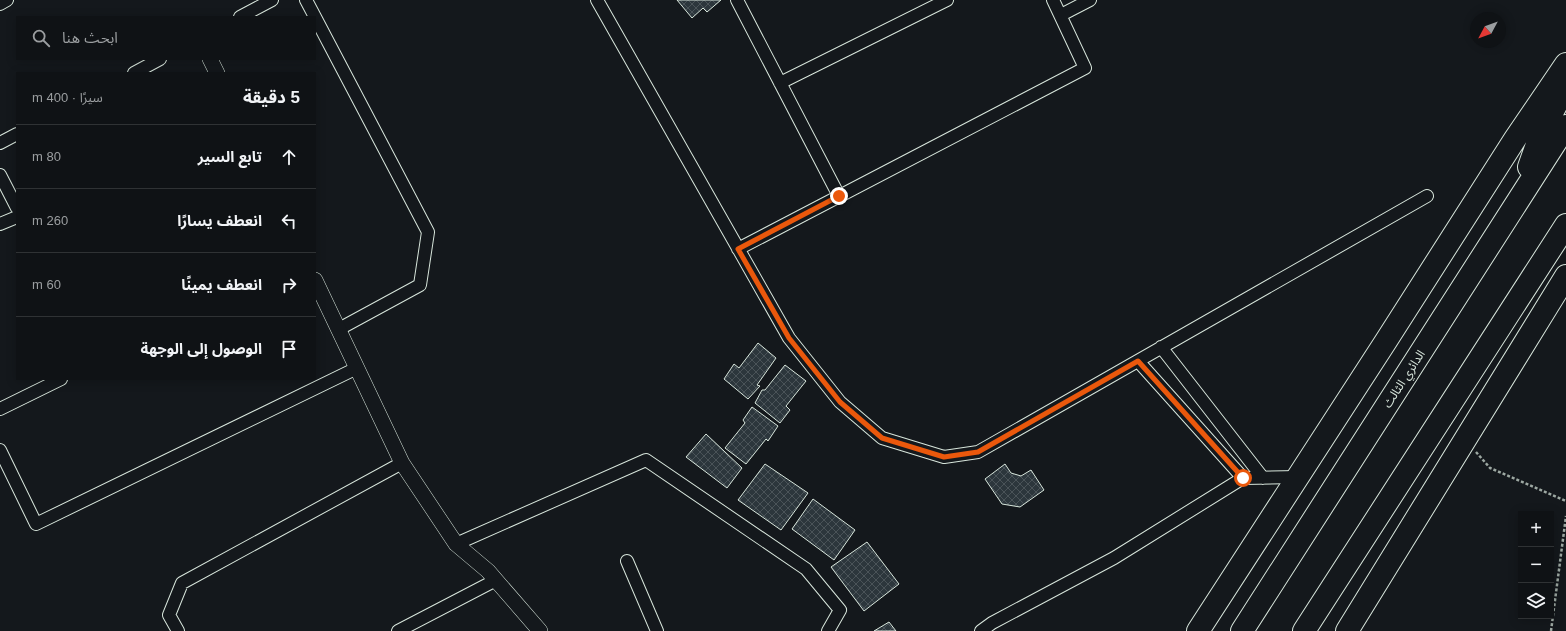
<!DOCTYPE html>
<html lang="ar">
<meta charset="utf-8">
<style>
:root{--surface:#0f1215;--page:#1d2022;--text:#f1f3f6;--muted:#9b9ea0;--line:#2f3234}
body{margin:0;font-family:Helvetica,"Noto Sans Arabic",sans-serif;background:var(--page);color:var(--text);direction:rtl}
.controls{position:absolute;right:12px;bottom:12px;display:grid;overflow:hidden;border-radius:0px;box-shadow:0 2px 10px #0003}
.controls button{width:36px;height:36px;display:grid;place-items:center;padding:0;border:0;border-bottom:1px solid var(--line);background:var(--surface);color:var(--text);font:20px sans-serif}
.compass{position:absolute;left:1470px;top:12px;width:36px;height:36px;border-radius:50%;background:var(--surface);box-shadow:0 2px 10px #0003;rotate:229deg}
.stop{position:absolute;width:12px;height:12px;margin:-9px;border:3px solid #ea580c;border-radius:50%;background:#fff}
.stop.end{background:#ea580c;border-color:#fff;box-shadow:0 1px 4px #0008}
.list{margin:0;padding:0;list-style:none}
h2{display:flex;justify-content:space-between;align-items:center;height:52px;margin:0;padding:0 16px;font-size:17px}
h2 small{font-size:13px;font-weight:400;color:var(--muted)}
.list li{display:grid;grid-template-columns:26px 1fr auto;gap:12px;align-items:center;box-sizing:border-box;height:64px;padding:0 16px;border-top:1px solid var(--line)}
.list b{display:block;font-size:15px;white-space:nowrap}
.list em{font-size:13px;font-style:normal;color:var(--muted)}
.icon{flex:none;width:22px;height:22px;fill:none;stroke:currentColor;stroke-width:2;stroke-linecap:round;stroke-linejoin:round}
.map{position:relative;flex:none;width:1566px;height:631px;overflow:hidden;direction:ltr}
.search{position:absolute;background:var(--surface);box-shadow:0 2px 10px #0003;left:16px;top:16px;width:300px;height:44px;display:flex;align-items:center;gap:10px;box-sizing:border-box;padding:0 14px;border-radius:0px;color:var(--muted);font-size:15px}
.panel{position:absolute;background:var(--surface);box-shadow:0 2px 10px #0003;left:16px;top:72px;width:300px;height:308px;border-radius:0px;direction:rtl}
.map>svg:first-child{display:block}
</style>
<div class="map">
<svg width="1566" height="631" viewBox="0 0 1566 631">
<defs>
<pattern id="building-cross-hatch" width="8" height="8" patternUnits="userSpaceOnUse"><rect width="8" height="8" fill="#2c363c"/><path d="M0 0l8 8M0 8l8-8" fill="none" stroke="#4a5358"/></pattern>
</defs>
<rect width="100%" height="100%" fill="#14181c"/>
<!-- building -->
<path fill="url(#building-cross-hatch)" stroke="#d8e6dc" d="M677,0H721L707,12L703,8L692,18Z
M758,343L776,358L757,385L760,386L748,399L724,379L734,364L739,368Z
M785,365L806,381L786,406L790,410L780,423L755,403L762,390H765Z
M752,407L778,426L768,441L766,439L746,464L725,448L745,423L743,420Z
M706,434L742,468L727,488L686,457Z
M765,464L808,493L781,530L738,500Z
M1005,464L1011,473L1021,476L1031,470L1044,490L1020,507L1002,504L985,479Z
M813,499L855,530L834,560L792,529Z
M867,542L899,584L864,611L831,567Z
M889,622L896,631H874Z"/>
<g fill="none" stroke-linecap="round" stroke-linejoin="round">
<!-- minor casing -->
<g stroke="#d8e6dc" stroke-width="14">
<path id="minor" d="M306,0L315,17
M597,0L789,338L840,402L882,438L944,457L978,452L1427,196
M737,0L839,196
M0,4L7,0
M1061,15L1090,0
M240,17L272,0
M315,17L428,232L420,285L339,329
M134,73L160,59
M780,83L947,0
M0,143L17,134
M0,175L17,208
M0,224L17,217
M738,249L1085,68L1053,0
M1161,347L1263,478
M1138,361L1243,478
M0,409L61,379
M0,450L36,524L357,368
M456,544L646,460L806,569L840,610L828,631
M627,561L657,631
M178,631L169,615L182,583L402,463
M398,631L496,580
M981,631L992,623L1114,558L1243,478L1298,477"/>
</g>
<!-- tertiary casing -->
<g stroke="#d8e6dc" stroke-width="16">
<path id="tertiary" d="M210,59L217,73
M315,280L402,463L456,544L488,571L540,631"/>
</g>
<!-- motorway casing -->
<g stroke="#d8e6dc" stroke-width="24">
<path id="motorway" d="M1529,167L1540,136L1566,86
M1198,631L1386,341L1515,139L1566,64
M1242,631L1566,126
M1304,631L1566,225
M1347,631L1566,276"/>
</g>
<!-- path -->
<path stroke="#9da8a2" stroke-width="2.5" stroke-dasharray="3 2" stroke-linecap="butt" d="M1476,452L1490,468L1566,501
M1551,631L1566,516"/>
<!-- minor -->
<use href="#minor" stroke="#14181c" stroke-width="12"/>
<!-- tertiary -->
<use href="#tertiary" stroke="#14181c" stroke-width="15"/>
<!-- motorway -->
<use href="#motorway" stroke="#14181c" stroke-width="22"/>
</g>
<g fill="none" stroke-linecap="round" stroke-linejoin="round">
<!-- route -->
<path stroke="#ea580c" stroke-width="5" d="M839,196L738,249L789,338L840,402L882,438L944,457L978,452L1138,361L1243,478"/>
</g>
<g text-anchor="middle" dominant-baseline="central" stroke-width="3" stroke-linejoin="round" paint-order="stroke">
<!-- street labels -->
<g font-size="12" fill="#d8e6dc" stroke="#14181c">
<text transform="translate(1404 379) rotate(-57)">الدائري الثالث</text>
</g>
</g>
</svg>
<div class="controls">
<button>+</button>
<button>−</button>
<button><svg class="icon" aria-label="layers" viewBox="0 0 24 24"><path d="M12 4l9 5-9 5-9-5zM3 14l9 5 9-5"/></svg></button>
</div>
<svg class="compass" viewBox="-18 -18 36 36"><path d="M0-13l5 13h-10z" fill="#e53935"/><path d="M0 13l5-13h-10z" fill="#9b9ea0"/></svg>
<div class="stop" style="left:1243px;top:478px"></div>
<div class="stop end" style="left:839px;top:196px"></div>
<div class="search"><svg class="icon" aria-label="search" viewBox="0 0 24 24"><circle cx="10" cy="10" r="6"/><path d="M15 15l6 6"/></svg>ابحث هنا</div>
<section class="panel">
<h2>5 دقيقة<small>سيرًا · 400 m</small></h2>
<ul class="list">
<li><svg class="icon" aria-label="ahead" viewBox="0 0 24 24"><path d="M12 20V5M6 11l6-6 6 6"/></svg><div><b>تابع السير</b></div><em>80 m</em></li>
<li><svg class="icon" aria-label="left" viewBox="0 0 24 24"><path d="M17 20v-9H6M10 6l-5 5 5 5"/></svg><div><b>انعطف يسارًا</b></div><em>260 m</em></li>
<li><svg class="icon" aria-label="right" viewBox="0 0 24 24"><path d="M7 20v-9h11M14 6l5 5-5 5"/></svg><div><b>انعطف يمينًا</b></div><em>60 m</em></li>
<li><svg class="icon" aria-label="arrive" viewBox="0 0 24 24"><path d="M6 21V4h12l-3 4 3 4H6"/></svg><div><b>الوصول إلى الوجهة</b></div></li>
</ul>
</section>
</div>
